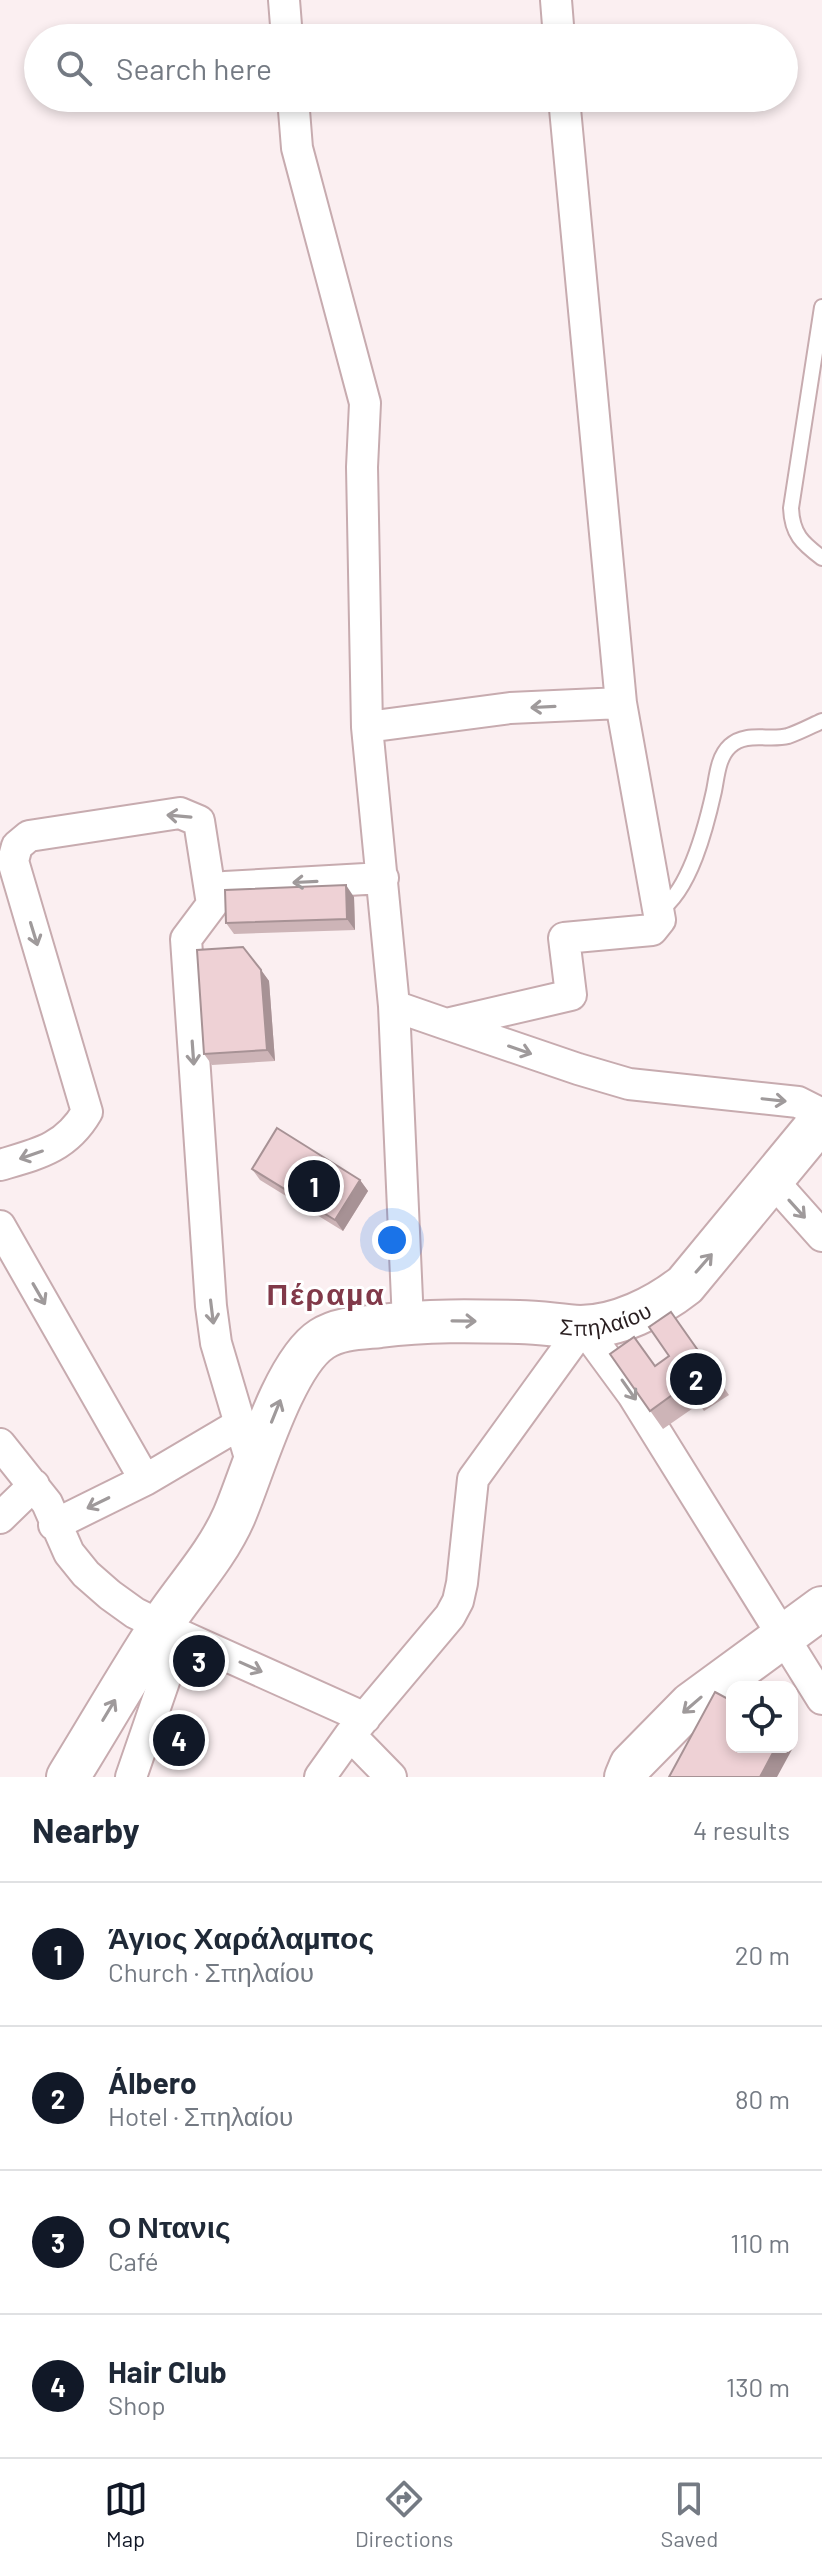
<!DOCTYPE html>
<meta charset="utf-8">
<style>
:root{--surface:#fff;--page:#f2f2f3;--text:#1f2937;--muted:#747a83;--line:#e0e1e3;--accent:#111827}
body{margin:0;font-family:Barlow,sans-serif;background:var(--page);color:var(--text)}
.controls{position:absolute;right:24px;bottom:24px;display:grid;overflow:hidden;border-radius:16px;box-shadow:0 4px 12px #0003}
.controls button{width:72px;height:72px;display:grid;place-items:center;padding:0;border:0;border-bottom:2px solid var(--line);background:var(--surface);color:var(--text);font:40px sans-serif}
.you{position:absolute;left:392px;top:1240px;width:28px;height:28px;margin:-20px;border:6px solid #fff;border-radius:50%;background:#1a73e8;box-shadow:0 0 0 12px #1a73e833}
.badge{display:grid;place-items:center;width:52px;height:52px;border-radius:50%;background:var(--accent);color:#fff;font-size:26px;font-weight:700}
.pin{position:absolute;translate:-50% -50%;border:4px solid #fff;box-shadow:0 2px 8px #0006}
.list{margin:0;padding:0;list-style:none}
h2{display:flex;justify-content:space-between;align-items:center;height:104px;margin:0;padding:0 32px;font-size:34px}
h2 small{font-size:26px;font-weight:400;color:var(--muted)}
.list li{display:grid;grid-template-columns:52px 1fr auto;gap:24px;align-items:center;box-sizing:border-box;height:144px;padding:0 32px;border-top:2px solid var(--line)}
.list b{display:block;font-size:30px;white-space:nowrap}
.list p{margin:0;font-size:26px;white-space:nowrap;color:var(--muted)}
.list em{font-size:26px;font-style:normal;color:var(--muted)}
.icon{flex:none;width:44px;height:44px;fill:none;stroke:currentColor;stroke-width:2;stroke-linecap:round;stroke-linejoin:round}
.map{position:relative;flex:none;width:822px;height:1777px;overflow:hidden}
.search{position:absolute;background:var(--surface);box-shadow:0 4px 12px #0003;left:24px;right:24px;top:24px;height:88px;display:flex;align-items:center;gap:20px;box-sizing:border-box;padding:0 28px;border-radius:44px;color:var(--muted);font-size:30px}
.sheet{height:680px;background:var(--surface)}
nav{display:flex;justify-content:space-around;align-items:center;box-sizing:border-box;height:112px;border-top:2px solid var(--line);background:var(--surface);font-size:22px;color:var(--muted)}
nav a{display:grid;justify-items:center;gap:4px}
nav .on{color:var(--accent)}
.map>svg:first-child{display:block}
</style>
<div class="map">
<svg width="822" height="1777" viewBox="0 0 822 1777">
<rect width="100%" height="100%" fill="#fbeff1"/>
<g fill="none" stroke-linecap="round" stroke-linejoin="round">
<!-- lane casing -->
<g stroke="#c7abaf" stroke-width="18">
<path id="lane" d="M822,307L791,508C792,534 802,543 822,558
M659,911C690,891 706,827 714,791C717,776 718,757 730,746C746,731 769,741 788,736C800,732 811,726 822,721"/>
</g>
<!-- street casing -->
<g stroke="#c7abaf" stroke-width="34">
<path id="street" d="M284,0L287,38
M556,0L559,38
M293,98L297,148L365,403L362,467L367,727L394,1006L408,1322
M367,727L510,708L621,703
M394,1006L446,1024L571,995L564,938L652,930L660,920L621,703L564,98
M446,1024L578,1069L629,1084L798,1102L822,1114
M0,1165C38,1154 66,1148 87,1112L13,861L17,846L29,836L180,813L199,821L212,904
M773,1181L822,1236
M0,1226L145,1480
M0,1444L47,1503L69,1553L86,1574L110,1595L135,1613L180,1635L365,1718
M253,1468L216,1343L211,1306L186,939L225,887L383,878
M0,1518L34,1485
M54,1525L145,1480L240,1424
M350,1735L391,1777
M131,1777L180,1635
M320,1777L350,1735L450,1616L458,1601L462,1583L473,1479L583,1327L633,1395L822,1699"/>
</g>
<!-- secondary casing -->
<g stroke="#c7abaf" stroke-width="46">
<g id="secondary">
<path id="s1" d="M68,1777C99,1727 128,1676 160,1627C184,1590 216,1557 234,1516C253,1472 283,1364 322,1339C339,1328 360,1328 380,1326C427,1320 473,1321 519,1322C540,1322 560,1326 580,1327C617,1327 657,1307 685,1285L822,1119"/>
<path d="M626,1777L631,1765L691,1704L822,1608"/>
</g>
</g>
<!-- lane -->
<use href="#lane" stroke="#fff" stroke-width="14"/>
<!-- street -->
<use href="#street" stroke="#fff" stroke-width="30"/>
<!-- secondary -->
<use href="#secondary" stroke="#fff" stroke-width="42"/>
</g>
<!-- wall -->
<path fill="#cdb4b7" d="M354,897L355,930L234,934L226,923Z
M261,970L269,981L275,1061L212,1065L204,1054Z
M252,1169L360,1180L368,1191L343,1231L260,1180Z
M671,1312L729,1395L704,1411L699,1404L663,1429L610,1354L655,1366L669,1356Z"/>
<!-- shaded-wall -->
<path fill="#a79295" d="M346,885L354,897L355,930L347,919Z
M261,970L269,981L275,1061L267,1050Z
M360,1180L368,1191L343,1231L335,1220Z
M792,1740L795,1744L777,1777H760L776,1747H792Z"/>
<!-- building -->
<path fill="#eed1d5" stroke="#a79295" stroke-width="2" d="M346,885L347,919L226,923L225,890Z
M243,947L261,970L267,1050L204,1054L197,950Z
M277,1128L360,1180L335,1220L252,1169Z
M671,1312L716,1376L691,1393L686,1385L650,1411L610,1354L634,1337L655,1366L669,1356L649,1327Z
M715,1692L732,1701V1747H776L760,1777H669Z"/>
<!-- one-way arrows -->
<defs><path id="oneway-shaft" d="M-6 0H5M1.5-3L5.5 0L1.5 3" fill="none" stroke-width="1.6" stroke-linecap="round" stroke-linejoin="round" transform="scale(2)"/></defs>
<g stroke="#9f9a9b">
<use href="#oneway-shaft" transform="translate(543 707) rotate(177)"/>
<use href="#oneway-shaft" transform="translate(179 816) rotate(-175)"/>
<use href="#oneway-shaft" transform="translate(305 882) rotate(177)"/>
<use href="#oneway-shaft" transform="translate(34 934) rotate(73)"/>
<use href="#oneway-shaft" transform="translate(520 1050) rotate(19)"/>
<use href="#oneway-shaft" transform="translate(193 1053) rotate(86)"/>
<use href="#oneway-shaft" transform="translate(774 1100) rotate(6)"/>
<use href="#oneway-shaft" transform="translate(31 1155) rotate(161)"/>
<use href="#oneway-shaft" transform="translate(797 1209) rotate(48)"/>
<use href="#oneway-shaft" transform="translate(704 1263) rotate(-49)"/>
<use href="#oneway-shaft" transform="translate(39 1294) rotate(60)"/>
<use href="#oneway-shaft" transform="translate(212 1312) rotate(83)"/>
<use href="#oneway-shaft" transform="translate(464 1321) rotate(1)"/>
<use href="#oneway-shaft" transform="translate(629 1390) rotate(55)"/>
<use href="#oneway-shaft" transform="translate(276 1411) rotate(-68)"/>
<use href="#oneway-shaft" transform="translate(98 1503) rotate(154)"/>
<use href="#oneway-shaft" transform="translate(251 1667) rotate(24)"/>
<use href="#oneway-shaft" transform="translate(692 1705) rotate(139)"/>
<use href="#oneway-shaft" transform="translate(109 1710) rotate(-59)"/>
</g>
<g text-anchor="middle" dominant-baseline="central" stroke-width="6" stroke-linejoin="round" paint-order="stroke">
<!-- street labels -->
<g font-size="22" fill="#291e20" stroke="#fff">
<text stroke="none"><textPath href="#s1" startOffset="796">Σπηλαίου</textPath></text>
</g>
<!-- district labels -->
<g font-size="30" font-weight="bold" letter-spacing="2" fill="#813949" stroke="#fff">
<text x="326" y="1293">Πέραμα</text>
</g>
</g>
</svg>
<div class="controls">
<button><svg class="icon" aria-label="locate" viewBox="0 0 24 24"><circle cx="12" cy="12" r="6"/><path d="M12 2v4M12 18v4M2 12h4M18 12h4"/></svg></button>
</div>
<div class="you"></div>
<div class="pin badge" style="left:314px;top:1186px">1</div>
<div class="pin badge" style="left:696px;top:1379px">2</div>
<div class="pin badge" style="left:199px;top:1661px">3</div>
<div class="pin badge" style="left:179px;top:1740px">4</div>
<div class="search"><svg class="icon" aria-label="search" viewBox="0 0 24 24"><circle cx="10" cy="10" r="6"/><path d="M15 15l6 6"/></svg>Search here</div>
</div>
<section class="sheet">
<h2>Nearby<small>4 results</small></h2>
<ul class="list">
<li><span class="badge">1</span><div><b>Άγιος Χαράλαμπος</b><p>Church · Σπηλαίου</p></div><em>20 m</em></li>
<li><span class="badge">2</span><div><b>Álbero</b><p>Hotel · Σπηλαίου</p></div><em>80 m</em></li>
<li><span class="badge">3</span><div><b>Ο Ντανις</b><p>Café</p></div><em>110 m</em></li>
<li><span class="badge">4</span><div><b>Hair Club</b><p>Shop</p></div><em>130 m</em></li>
</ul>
</section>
<nav>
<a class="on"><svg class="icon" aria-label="map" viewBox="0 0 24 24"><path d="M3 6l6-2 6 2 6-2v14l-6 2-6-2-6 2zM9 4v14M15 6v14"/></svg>Map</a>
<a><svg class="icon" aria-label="directions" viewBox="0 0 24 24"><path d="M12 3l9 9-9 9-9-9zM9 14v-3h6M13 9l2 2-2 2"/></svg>Directions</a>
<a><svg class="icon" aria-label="saved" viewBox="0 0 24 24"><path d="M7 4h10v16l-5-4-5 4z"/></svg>Saved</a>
</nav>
